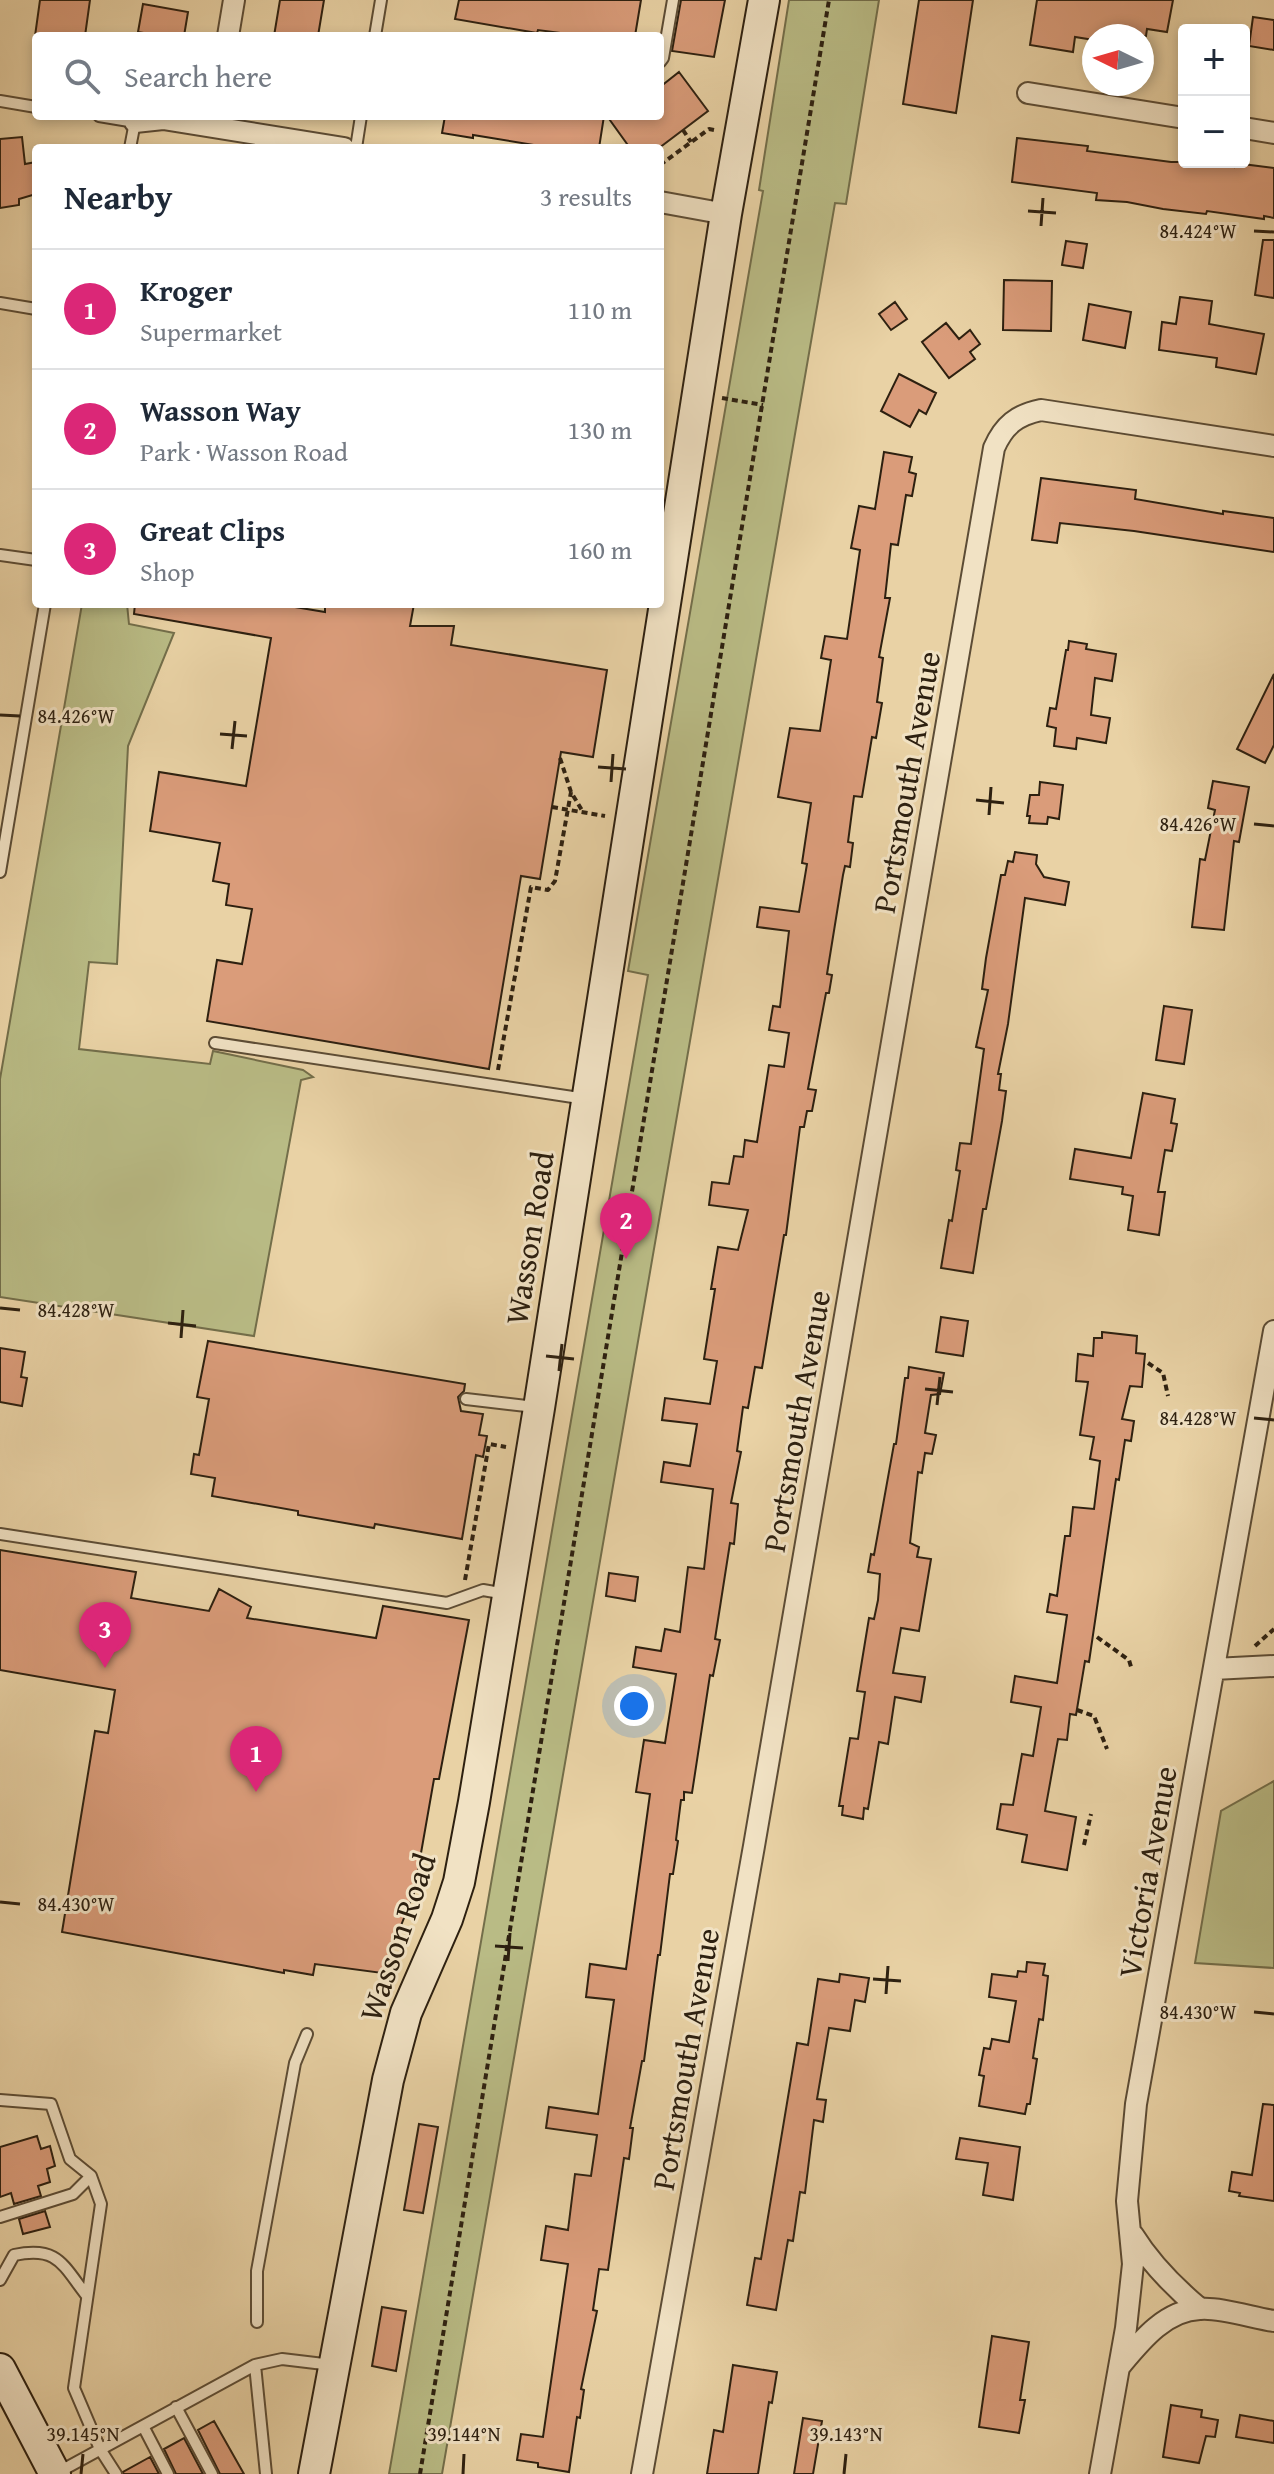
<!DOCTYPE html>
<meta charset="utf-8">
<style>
:root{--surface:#fff;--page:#f2f2f3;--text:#1f2937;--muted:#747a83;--line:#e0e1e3;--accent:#db2777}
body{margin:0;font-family:"Gentium Book Plus",serif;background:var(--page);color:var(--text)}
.controls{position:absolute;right:24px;top:24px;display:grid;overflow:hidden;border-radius:8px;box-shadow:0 4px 12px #0003}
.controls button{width:72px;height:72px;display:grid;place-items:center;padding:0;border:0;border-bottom:2px solid var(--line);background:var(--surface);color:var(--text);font:40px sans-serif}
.compass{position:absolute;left:1082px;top:24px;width:72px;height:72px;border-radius:50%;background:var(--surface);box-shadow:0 4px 12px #0003;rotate:275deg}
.you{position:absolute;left:634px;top:1706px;width:28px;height:28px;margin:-20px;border:6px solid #fff;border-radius:50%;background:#1a73e8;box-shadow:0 0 0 12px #1a73e833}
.badge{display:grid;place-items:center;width:52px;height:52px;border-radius:50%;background:var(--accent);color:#fff;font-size:26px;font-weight:700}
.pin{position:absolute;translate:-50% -66px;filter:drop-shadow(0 2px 4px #0008)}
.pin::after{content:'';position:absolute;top:42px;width:28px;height:24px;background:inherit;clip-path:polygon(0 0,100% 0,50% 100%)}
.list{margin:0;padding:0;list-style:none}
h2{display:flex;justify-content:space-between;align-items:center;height:104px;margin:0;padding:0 32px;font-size:34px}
h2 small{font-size:26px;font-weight:400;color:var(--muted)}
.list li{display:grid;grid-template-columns:52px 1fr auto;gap:24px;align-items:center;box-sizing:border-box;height:120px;padding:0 32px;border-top:2px solid var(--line)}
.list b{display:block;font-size:30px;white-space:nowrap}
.list p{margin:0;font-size:26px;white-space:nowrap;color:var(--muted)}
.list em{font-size:26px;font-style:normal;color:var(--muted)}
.icon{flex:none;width:44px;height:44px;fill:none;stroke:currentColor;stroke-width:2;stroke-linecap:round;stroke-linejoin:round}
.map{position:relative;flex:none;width:1274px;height:2474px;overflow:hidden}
.search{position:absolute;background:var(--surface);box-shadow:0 4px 12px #0003;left:32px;top:32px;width:632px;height:88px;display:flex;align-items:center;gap:20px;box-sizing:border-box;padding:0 28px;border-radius:8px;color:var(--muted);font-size:30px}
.panel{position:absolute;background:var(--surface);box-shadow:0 4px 12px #0003;left:32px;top:144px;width:632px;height:464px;border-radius:8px}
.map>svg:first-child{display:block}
</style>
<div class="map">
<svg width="1274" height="2474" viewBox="0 0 1274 2474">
<rect width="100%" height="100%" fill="#e9d2a5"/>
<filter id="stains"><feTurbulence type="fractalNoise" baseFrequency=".0025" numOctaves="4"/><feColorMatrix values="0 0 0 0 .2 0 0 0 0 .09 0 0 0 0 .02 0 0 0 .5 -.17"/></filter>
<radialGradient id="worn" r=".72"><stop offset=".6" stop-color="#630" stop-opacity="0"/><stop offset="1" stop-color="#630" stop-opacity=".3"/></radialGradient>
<!-- green -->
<path fill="#b9bb85" stroke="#736e4a" stroke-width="2" d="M789,0H879L846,204L835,203L442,2474H389L648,975L628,971L763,191L759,190Z
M82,604H127L129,624L174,633L128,746L117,964L89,962L79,1049L210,1064L213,1051L303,1070L313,1077L301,1080L254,1336L0,1297V1079Z
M1274,1781V1968L1195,1963L1221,1811Z"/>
<!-- building -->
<path fill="#da9c7a" stroke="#2d2010" stroke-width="2" d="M40,0H90L85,36H35Z
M280,0H324L318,36H274Z
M459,0H641L635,36H584L538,30L537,33L455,19Z
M681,0H725L714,57L672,51Z
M919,0H973L956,113L903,104Z
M1037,0H1173L1167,32L1147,29L1146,36H1094V40L1075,37L1073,52L1030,45Z
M143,4L188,12L184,36H161L138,32Z
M1253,17L1274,20V50L1249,46Z
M679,72L708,111L659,148H630L607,116H660V87Z
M445,116H604L599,148H552L473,135V138L442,133Z
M22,137L25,164L36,162V194L19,199V205L0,208V139Z
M1017,138L1088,146L1087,151L1171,162H1200L1234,167V163L1274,168V218L1264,216V219L1207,211L1206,214L1163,209L1127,202L1096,200L1097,193L1012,182Z
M1263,240H1274V298L1255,295Z
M1066,241L1087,244L1083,268L1062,265Z
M1004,280L1052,281L1051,331L1003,330Z
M1180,297L1212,301L1209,324L1264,334L1256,374L1216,367L1217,358L1159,350L1162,322L1176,324Z
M895,302L907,319L891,330L879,314Z
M1089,304L1131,312L1125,348L1083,340Z
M946,323L959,339L970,330L980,344L970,352L975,359L949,378L922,342Z
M899,374L936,393L926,414L919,410L910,427L881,411Z
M884,452L912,457L909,472L916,474L912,496L906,495L898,545L891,544L885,598H890L879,657L883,658L877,702L882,703L876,738L872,737L862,797L854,796L848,842L853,843L850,867L845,866L843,875L827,974L832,975L829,993H826L808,1089L816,1090L812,1111H807L804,1127H800L786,1235H784L762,1368L755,1367L748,1408L743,1407L737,1451L741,1452L731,1503L738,1504L734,1544L730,1543L715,1639L720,1640L713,1676L710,1675L692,1793L684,1792V1800H681L676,1840L678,1841L673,1874H670L660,1955H658L644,2061H642L630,2128H633L629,2159L624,2158L608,2270L599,2269L593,2310L597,2311L581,2389L584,2390L580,2418L577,2417L569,2472L538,2467V2463L517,2460L521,2434L543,2437L568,2264L541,2260L546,2226L568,2230L575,2174L591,2176L597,2135L546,2128L549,2107L598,2114L614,2000L586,1997L590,1964L626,1969L650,1794L636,1792L644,1740L665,1743L676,1674L633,1667L636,1647L661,1651L665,1629L680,1632L688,1567L704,1569L713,1489L661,1482L664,1462L690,1466L697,1424L662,1420L665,1398L710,1404L717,1361L704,1359L715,1289H711L718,1247L738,1250L748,1210L709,1205L712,1182L729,1184L734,1156L743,1157L745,1140L757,1142L769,1065L784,1067L789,1033L769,1030L773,1006L780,1007L789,931L757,927L760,907L799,912L807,864L802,863L811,803L778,797L790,728L820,731L831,660L821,658L825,636L847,639L860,550L851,548L859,506L875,509Z
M1041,478L1136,490L1135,499L1223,514V511L1274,518V552L1134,531L1060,523L1057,543L1032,540Z
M135,604H277L325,612V604H414L410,626H454L451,645L607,670L593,757L561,752L540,879L521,876L489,1069L207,1021L217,960L242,964L252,909L226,905L229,884L213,881L220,843L150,831L159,772L246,786L271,638L134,614Z
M1069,641L1087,644L1086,649L1116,654L1112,681L1095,678L1091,715L1110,718L1106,743L1077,738L1076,749L1054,746L1056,728L1047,726L1050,708L1056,709L1066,650H1068Z
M1274,674V745L1265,763L1237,749Z
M1213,781L1249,787L1239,842L1234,841L1224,930L1192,927L1200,859L1205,860L1215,810L1208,808Z
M1040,782L1063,785L1059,819L1048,817L1047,824L1029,823L1030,816H1027L1030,795H1039Z
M1015,852L1037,855L1036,864L1044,877L1069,882L1065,905L1025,898L1008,1024L998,1074H1001L999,1090L1006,1091L1002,1121L986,1209H983L973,1273L941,1268L949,1220L952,1221L960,1171L956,1170L960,1143L971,1144L984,1049L976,1047L988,990L982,989L986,958L1001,875H1005L1008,861L1013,862Z
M1164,1006L1192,1010L1184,1064L1156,1060Z
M1143,1093L1175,1099L1171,1123L1177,1124L1172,1151L1165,1150L1158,1192H1165L1159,1235L1128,1230L1133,1196L1122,1194L1123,1187L1070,1179L1075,1149L1131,1158Z
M941,1317L968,1321L963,1356L936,1352Z
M1102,1332L1137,1336L1136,1353L1145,1354L1142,1387L1130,1386L1122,1419L1134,1421L1131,1441L1125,1440L1119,1480L1116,1479L1089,1662L1085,1661L1076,1715L1070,1714L1067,1740L1058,1739L1045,1811L1076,1817L1067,1870L1022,1862L1027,1835L997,1829L1001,1804L1013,1805L1022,1754L1033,1756L1041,1707L1011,1702L1015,1676L1057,1683L1067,1615L1047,1612L1050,1594L1057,1596L1065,1536H1070L1073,1507L1094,1509L1100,1461L1090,1459L1094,1437L1080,1435L1088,1382L1076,1381L1078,1354L1093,1356L1094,1338H1102Z
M208,1341L465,1384L464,1391L458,1397L461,1411L483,1414L479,1435L487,1436L483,1457L476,1455L462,1539L375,1524L374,1528L298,1515V1511L212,1496L215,1478L191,1474L194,1454L199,1455L209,1399L197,1397Z
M0,1348L25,1352L21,1377L27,1378L22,1406L0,1402Z
M909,1367L944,1373L940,1394L931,1395L925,1433L936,1435L932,1454L925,1453L922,1473L918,1472L910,1543L919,1547L917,1557L931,1559L919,1631L901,1628L893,1673L925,1677L921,1702L895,1697L888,1744L879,1742L868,1809L864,1808L863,1819L842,1815L843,1806H839L850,1738L858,1739L865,1692L857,1691L869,1618L874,1619L878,1600L880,1574L868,1572L871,1554L874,1555L894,1444H896L905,1378H908Z
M0,1550L136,1572L131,1598L209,1611L219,1589L251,1607L247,1618L376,1638L383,1606L469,1620L439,1779H434L414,1893L382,1973L315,1964L313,1975L284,1970V1973L62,1932L95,1731L108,1733L115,1690L0,1670Z
M609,1573L638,1577L635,1601L606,1596Z
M1027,1962L1045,1964L1043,1975L1048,1976L1043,2020L1039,2019L1033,2058L1037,2059L1030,2104H1027L1025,2114L979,2106L984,2076L979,2075L984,2048L990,2049L992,2039L1009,2042L1016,2001L989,1997L992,1974L1017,1977L1018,1971L1026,1972Z
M840,1974L869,1978L865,2002L855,2000L850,2031L829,2028L817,2099L826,2100L823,2122L814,2120L805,2193L800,2192L793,2241L788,2240L776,2310L747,2305L755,2258L761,2259L797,2043L808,2045L818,1979L839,1982Z
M1263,2104L1274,2105V2201L1239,2196L1240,2193L1229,2191L1232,2172L1252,2175Z
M419,2124L438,2127L423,2213L404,2210Z
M37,2136L41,2149L50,2146L55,2166L47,2169L50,2182L38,2186L41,2196L14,2204L11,2193L0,2197V2147Z
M960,2138L1020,2147L1013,2200L983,2195L988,2163L956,2159Z
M45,2211L50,2227L23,2234L19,2219Z
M382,2307L406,2311L396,2371L372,2366Z
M992,2336L1029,2342L1020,2400H1025L1019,2433L979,2427Z
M733,2365L777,2372L772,2403L769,2402L758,2474H707L714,2430L723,2432Z
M1171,2405L1202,2410L1201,2417L1218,2420L1215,2437L1206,2436L1199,2463L1163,2457Z
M1240,2415L1274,2421V2443L1236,2437Z
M803,2418L822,2421L813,2474H794Z
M214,2421L244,2474H220L198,2430Z
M184,2438L203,2474H176L164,2449Z
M150,2457L159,2474H124L123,2472Z"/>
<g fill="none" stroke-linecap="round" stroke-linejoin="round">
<!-- lane casing -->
<g stroke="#5c4c35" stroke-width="14">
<path id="lane" d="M375,36L381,0
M660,62L663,58L673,0
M0,101L36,107
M99,116L135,122L130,148
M356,148L361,116
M0,303L36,309
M0,555L36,560
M0,872L45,604
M215,1043L586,1099
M466,1399L535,1407
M0,1534L447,1603L483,1590L506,1594
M0,2100L51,2104L70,2159L91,2176L101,2204L74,2388L100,2449L116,2474
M0,2217L73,2194L91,2176
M0,2280L14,2255C58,2246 62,2264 87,2296
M257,2322V2271L295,2063L307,2034
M255,2365L266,2474
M176,2407L212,2474
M143,2426L168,2474
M57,2473L255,2365L282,2359L332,2365"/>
</g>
<!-- street casing -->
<g stroke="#5c4c35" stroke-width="24">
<path id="street" d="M228,36L234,0
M1028,93L1184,118
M135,122L163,119L344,148
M1244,128L1274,133
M660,202L726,214
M1214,1669L1274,1666
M1133,2235C1151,2264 1173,2286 1199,2308
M1120,2366C1140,2342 1165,2310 1200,2309C1219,2307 1254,2318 1274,2321
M642,2474L754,1846L994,448C1004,425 1017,415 1041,410L1274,446
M1100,2474L1126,2328L1133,2264L1127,2201L1136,2104L1274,1331"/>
</g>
<!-- secondary casing -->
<g stroke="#2d2010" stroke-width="34">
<path id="secondary" d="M0,2369L55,2474
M314,2474L388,2080L406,2013L447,1919L459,1882L474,1802L539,1408L726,214L764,0"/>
</g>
<!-- path -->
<path stroke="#2d2010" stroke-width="4" stroke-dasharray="6 4" stroke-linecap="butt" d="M683,130L691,142
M660,165L709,129L714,130
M722,398L763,405
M560,758L571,792L583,812
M552,807L605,816
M498,1070L531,887L548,890L555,881L571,792
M1148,1363L1163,1373L1168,1396
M465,1580L489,1444L506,1447
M1097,1637L1129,1660L1132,1670
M1255,1646L1274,1629
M1077,1710L1094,1716L1107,1749
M1084,1845L1091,1814
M420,2474L829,0"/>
<!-- lane -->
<use href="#lane" stroke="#f1e2c4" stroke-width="10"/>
<!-- street -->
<use href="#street" stroke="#f1e2c4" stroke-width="20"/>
<!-- secondary -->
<use href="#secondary" stroke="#f1e2c4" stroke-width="30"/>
</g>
<!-- ticks -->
<path fill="none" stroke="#2d2010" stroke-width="3" d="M1028,211L1056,213M1041,226L1043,198M1254,231L1274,232M0,715L20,716M220,734L247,736M232,749L235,721M598,767L626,769M611,782L613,754M976,800L1004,803M989,815L991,787M1254,824L1274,826M0,1308L20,1310M168,1323L196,1326M181,1338L183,1310M546,1356L574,1359M559,1371L562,1344M925,1389L953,1392M937,1405L940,1377M1254,1418L1274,1420M0,1902L20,1904M495,1946L523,1948M508,1961L510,1933M873,1979L901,1981M886,1994L888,1966M1254,2012L1274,2014M81,2474L83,2454M463,2474L464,2454M844,2474L846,2454"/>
<g text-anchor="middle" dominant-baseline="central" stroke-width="6" stroke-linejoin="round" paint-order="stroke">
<!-- street labels -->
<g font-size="32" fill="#2d2010" stroke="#f1e2c4">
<text transform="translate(906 782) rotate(-80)">Portsmouth Avenue</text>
<text transform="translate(529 1238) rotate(-81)">Wasson Road</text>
<text transform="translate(796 1421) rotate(-80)">Portsmouth Avenue</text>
<text transform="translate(1147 1872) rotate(-80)">Victoria Avenue</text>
<text transform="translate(397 1937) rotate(-71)">Wasson Road</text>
<text transform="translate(685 2059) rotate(-80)">Portsmouth Avenue</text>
</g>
</g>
<g font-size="20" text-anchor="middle" fill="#2d2010" stroke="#f1e2c4" stroke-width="6" stroke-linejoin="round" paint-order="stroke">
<text x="1198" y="238">84.424°W</text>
<text x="76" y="723">84.426°W</text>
<text x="1198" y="831">84.426°W</text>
<text x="76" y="1317">84.428°W</text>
<text x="1198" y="1425">84.428°W</text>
<text x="76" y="1911">84.430°W</text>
<text x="1198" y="2019">84.430°W</text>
<text x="83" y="2441">39.145°N</text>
<text x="464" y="2441">39.144°N</text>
<text x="846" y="2441">39.143°N</text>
</g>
<rect width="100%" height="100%" filter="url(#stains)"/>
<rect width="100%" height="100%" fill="url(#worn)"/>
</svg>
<div class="controls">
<button>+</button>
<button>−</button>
</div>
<svg class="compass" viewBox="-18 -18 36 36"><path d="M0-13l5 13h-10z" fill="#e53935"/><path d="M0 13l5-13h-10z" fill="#747a83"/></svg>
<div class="you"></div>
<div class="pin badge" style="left:256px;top:1792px">1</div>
<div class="pin badge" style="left:626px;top:1259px">2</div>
<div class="pin badge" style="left:105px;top:1668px">3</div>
<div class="search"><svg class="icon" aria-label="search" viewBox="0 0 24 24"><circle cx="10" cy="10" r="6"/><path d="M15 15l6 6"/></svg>Search here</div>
<section class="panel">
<h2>Nearby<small>3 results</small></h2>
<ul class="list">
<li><span class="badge">1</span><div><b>Kroger</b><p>Supermarket</p></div><em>110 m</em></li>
<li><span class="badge">2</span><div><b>Wasson Way</b><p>Park · Wasson Road</p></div><em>130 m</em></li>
<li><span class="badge">3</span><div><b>Great Clips</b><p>Shop</p></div><em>160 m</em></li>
</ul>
</section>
</div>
